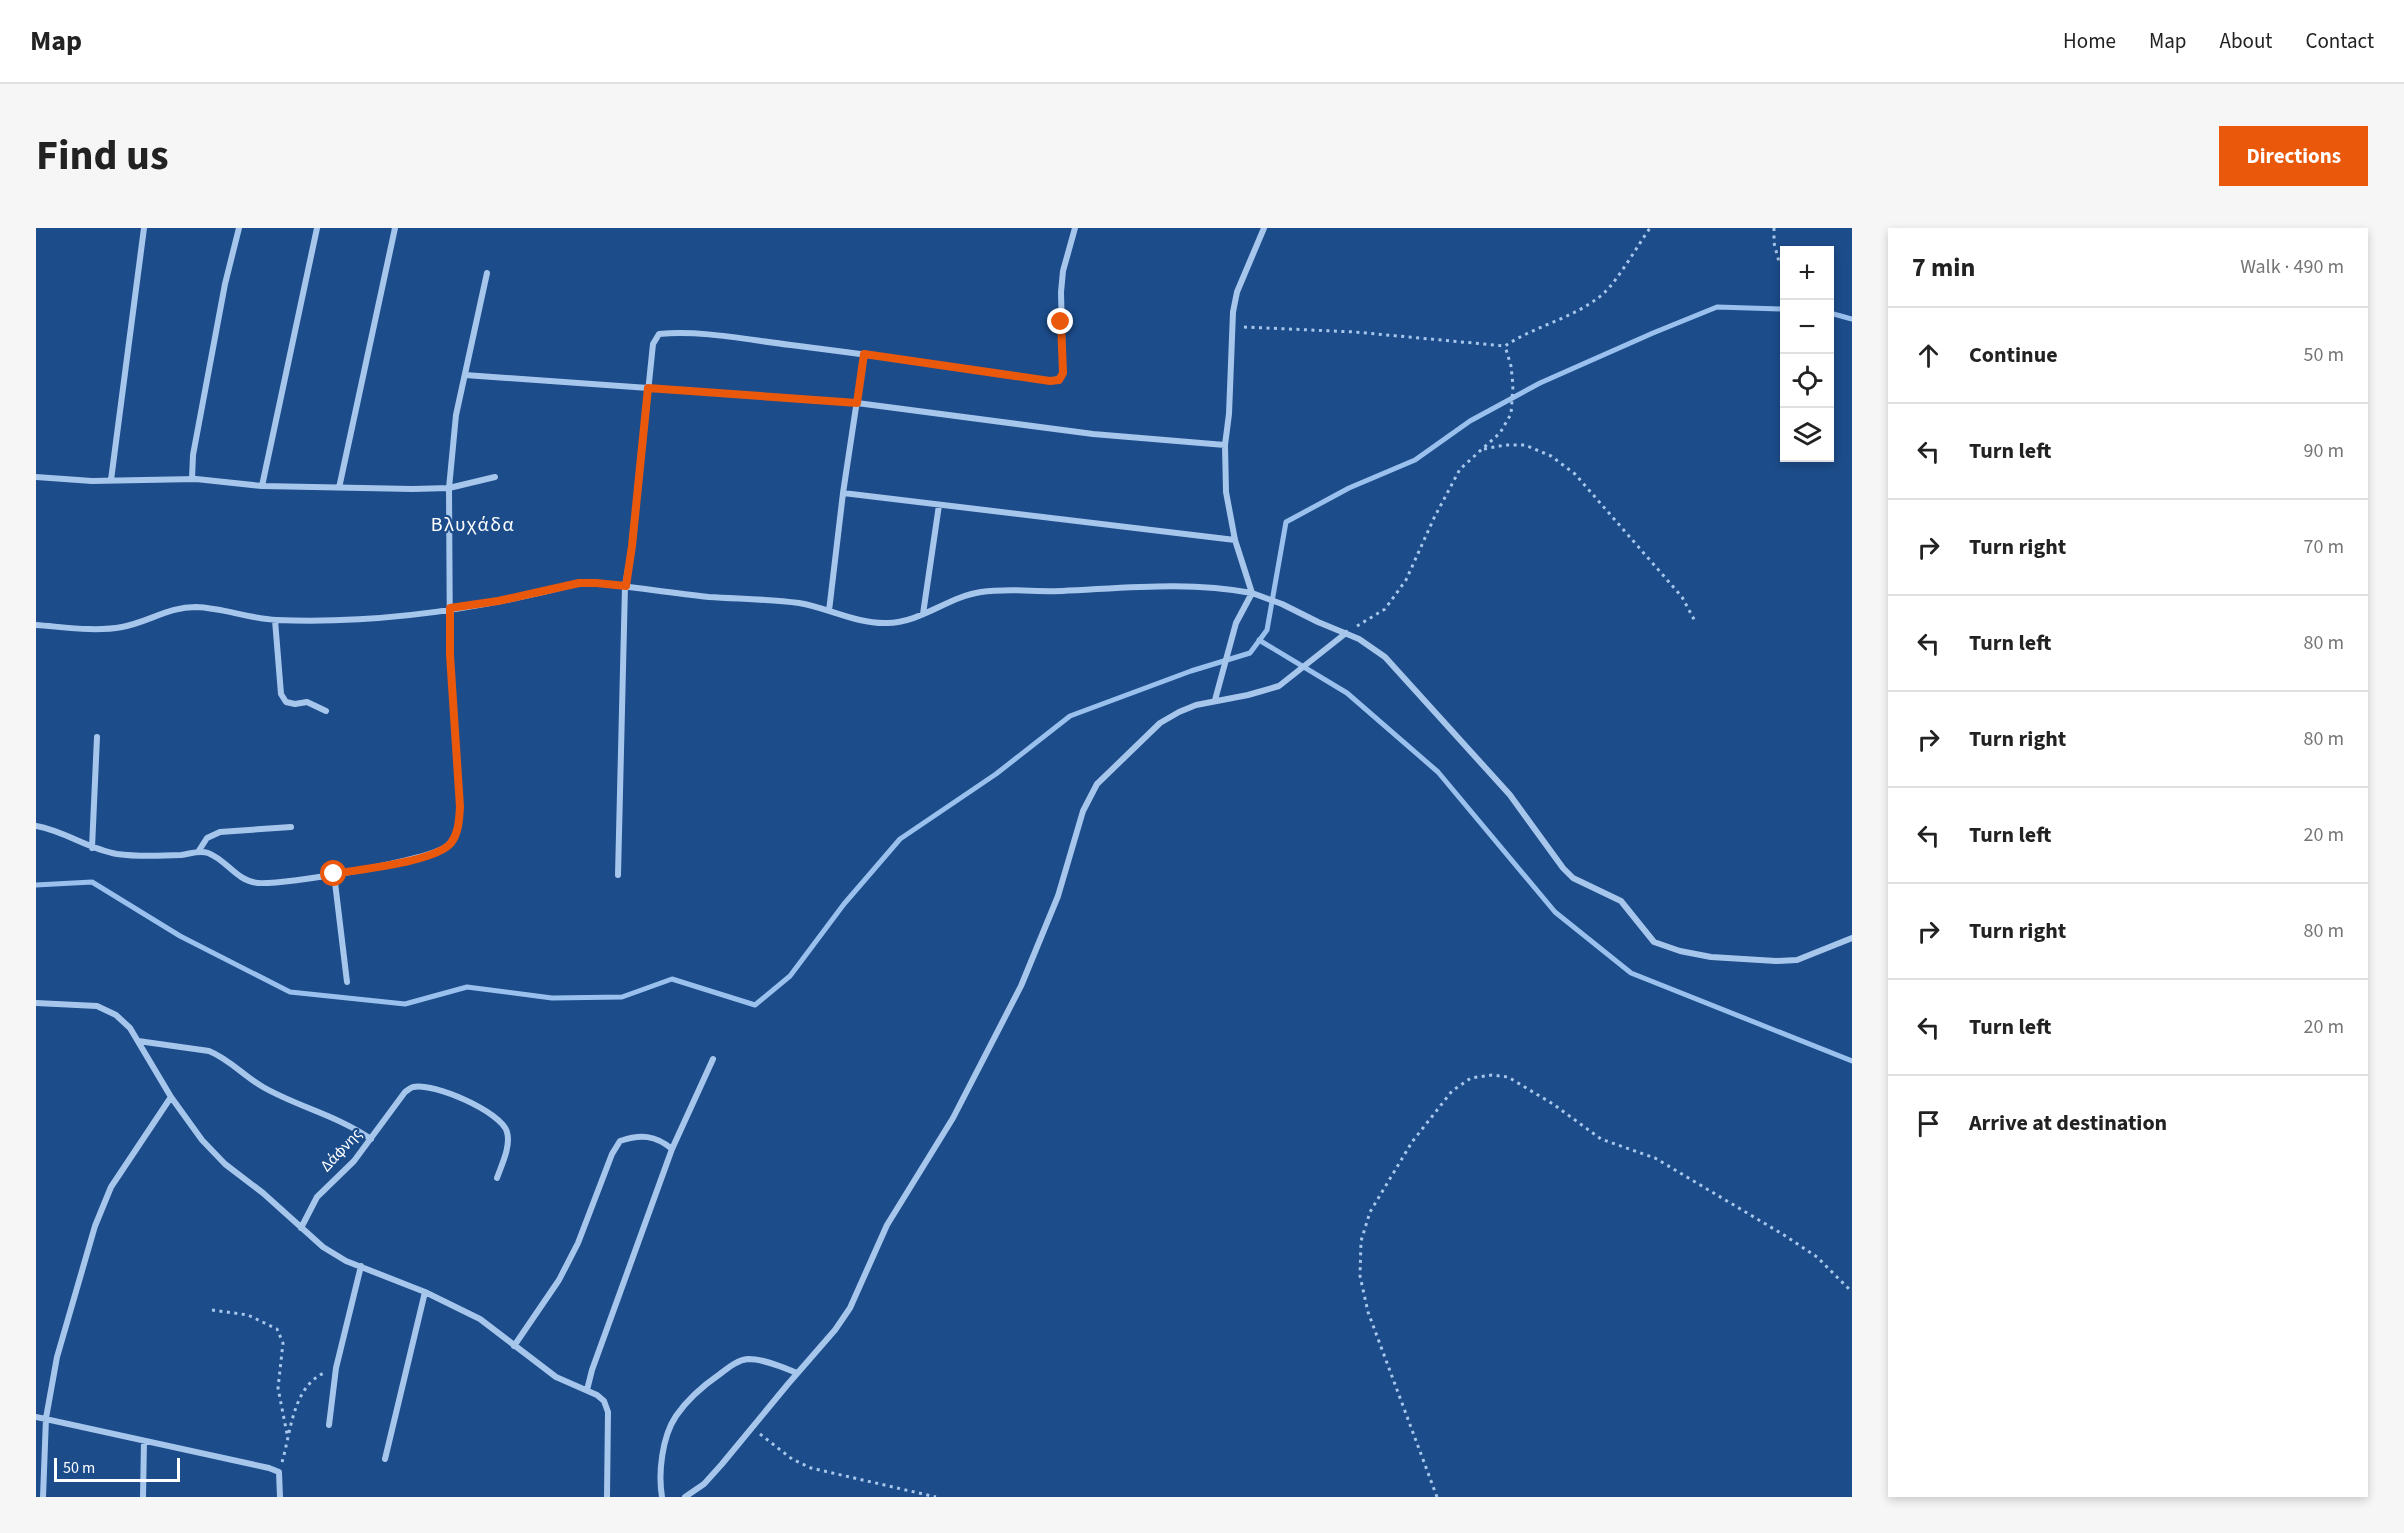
<!DOCTYPE html>
<meta charset="utf-8">
<style>
:root{--surface:#fff;--page:#f6f6f6;--text:#222;--muted:#767676;--line:#e0e0e0;--accent:#ea580c}
body{margin:0;font-family:"Source Sans 3",sans-serif;background:var(--page);color:var(--text)}
.controls{position:absolute;right:18px;top:18px;display:grid;overflow:hidden;border-radius:0px;box-shadow:0 3px 9px #0003}
.controls button{width:54px;height:54px;display:grid;place-items:center;padding:0;border:0;border-bottom:2px solid var(--line);background:var(--surface);color:var(--text);font:30px sans-serif}
.scale{position:absolute;left:18px;bottom:15px;width:126px;box-sizing:border-box;padding-left:6px;border:3px solid #fff;border-top:0;font-size:16px;line-height:21px;white-space:nowrap;color:#fff;-webkit-text-stroke:4px #1c4c8a;paint-order:stroke}
.stop{position:absolute;width:18px;height:18px;margin:-14px;border:4px solid #ea580c;border-radius:50%;background:#fff}
.stop.end{background:#ea580c;border-color:#fff;box-shadow:0 2px 6px #0008}
.list{margin:0;padding:0;list-style:none}
h2{display:flex;justify-content:space-between;align-items:center;height:78px;margin:0;padding:0 24px;font-size:26px}
h2 small{font-size:20px;font-weight:400;color:var(--muted)}
.list li{display:grid;grid-template-columns:39px 1fr auto;gap:18px;align-items:center;box-sizing:border-box;height:96px;padding:0 24px;border-top:2px solid var(--line)}
.list b{display:block;font-size:22px;white-space:nowrap}
.list em{font-size:20px;font-style:normal;color:var(--muted)}
.icon{flex:none;width:33px;height:33px;fill:none;stroke:currentColor;stroke-width:2;stroke-linecap:round;stroke-linejoin:round}
.map{position:relative;flex:none;width:1816px;height:1269px;overflow:hidden;border-radius:0px}
header{display:flex;align-items:center;gap:36px;box-sizing:border-box;height:84px;padding:0 30px;background:var(--surface);border-bottom:2px solid var(--line)}
header strong{font-size:28px}
nav{display:flex;gap:33px;margin-inline-start:auto;font-size:21px}
.intro{display:flex;align-items:center;justify-content:space-between;box-sizing:border-box;height:144px;padding:0 36px}
h1{margin:0;font-size:42px}
.button{padding:15px 27px;border-radius:0px;background:var(--accent);color:#fff;font-size:21px;font-weight:700}
main{display:flex;gap:36px;padding:0 36px}
aside{flex:1;background:var(--surface);border-radius:0px;box-shadow:0 3px 9px #0003}
.map>svg:first-child{display:block}
</style>
<header>
<strong>Map</strong>
<nav><a>Home</a><a>Map</a><a>About</a><a>Contact</a></nav>
</header>
<div class="intro"><h1>Find us</h1><a class="button">Directions</a></div>
<main>
<div class="map">
<svg width="1816" height="1269" viewBox="0 0 1816 1269">
<rect width="100%" height="100%" fill="#1c4c8a"/>
<g fill="none" stroke-linecap="round" stroke-linejoin="round">
<!-- stream -->
<path stroke="#9ac1ee" stroke-width="5" d="M1794,85L1816,91
M1223,412L1311,465L1402,544L1519,684L1595,745L1816,833
M0,657L56,654L144,708L254,764L369,776L431,759L516,770L586,769L636,751L719,777L754,748L808,676L864,611L960,546L1034,488L1155,443L1214,425L1231,402L1250,294L1313,260L1379,232L1434,193L1504,155L1617,105L1681,79L1748,81"/>
<!-- path -->
<path stroke="#a7c6ec" stroke-width="3" stroke-dasharray="3 4.5" stroke-linecap="butt" d="M1738,0V15L1743,34
M1208,99L1319,104L1469,118C1500,97 1540,90 1568,65C1582,52 1602,17 1614,0
M1448,221L1469,217H1489L1515,228L1539,246L1646,369L1660,395
M1321,398L1349,381L1370,352L1398,290L1424,241L1464,205L1475,186L1477,158L1475,138L1469,118
M176,1082L212,1087L241,1101L247,1115L242,1160L252,1211
M724,1206L756,1231L775,1240L900,1269
M246,1234C255,1205 256,1158 290,1144
M1401,1269L1332,1084L1324,1048L1325,1013L1334,984L1376,914L1416,863L1435,850L1456,847L1472,849L1517,876L1565,911L1619,930L1748,1007L1781,1029L1816,1064"/>
<!-- minor -->
<path stroke="#a7c6ec" stroke-width="6" d="M1228,0L1201,64L1197,84L1193,186L1189,217L1190,264L1199,312L1216,365L1246,376L1282,394L1323,411L1349,429L1474,567L1527,640L1537,650L1585,673L1618,714L1644,723L1675,729L1740,733L1761,732L1816,710
M429,147L821,175L1057,206L1189,217
M0,249L56,253L160,251L226,258L377,261L413,260L459,249
M156,251L157,227L189,56L203,0
M75,252L108,0
M226,258L281,0
M303,260L359,0
M807,265L1199,312
M793,383L807,265L828,126
M887,386L903,277
M239,392L245,466L250,474L259,476L271,474L290,483
M0,397C28,399 59,404 86,399C113,394 132,379 160,379C188,380 214,391 241,392C342,396 445,381 543,355H560C598,359 635,365 673,369C703,371 733,371 763,375C793,380 820,396 851,395C884,395 912,369 945,364C972,360 999,364 1026,363C1091,360 1151,353 1216,365L1200,395L1179,472
M0,598C29,603 52,621 81,626C102,629 124,628 145,627C154,626 163,622 172,625C191,632 200,653 222,655C248,657 396,633 412,617C423,607 423,593 424,579L414,427L413,260L420,187L451,45
M56,620L61,509
M162,624L171,610L184,604L255,599
M298,646L311,754
M582,647L589,358L596,318L617,116L623,106C667,102 712,112 755,117C842,128 928,140 1014,153L1023,151L1027,145L1025,64L1027,43L1039,0
M0,775L61,778L80,787L94,800L135,869L166,912L189,936L227,965L287,1019L310,1033L389,1064L444,1091L520,1149L561,1167L568,1173L572,1184L571,1269
M102,813L173,823C193,831 208,848 227,859C262,879 300,887 335,911
M636,921L677,831
M265,1000L281,969L318,933L369,864C372,862 374,860 377,859C397,854 466,884 471,904C475,918 466,936 461,950
M478,1118L523,1052L542,1015L576,926L584,913C605,906 619,907 636,921L556,1142L551,1162
M0,1189L233,1240L243,1244L244,1269
M293,1197L300,1140L325,1038
M349,1231L389,1064
M7,1269L10,1190L21,1129L59,998L75,959L135,869
M107,1269L108,1213
M626,1269C622,1245 626,1209 640,1188C651,1172 668,1157 684,1146C692,1140 701,1132 712,1131C728,1131 747,1139 761,1145
M649,1269L668,1256L686,1236L752,1156L799,1102L814,1080L851,997L917,890L985,758L1022,668L1047,583L1061,556L1124,495L1143,484L1160,477L1212,467L1243,458L1310,405"/>
</g>
<g fill="none" stroke-linecap="round" stroke-linejoin="round">
<!-- route -->
<path stroke="#ea580c" stroke-width="8" d="M298,646C324,641 399,634 415,615C423,604 423,592 424,579L414,427V380L462,373L543,355H560L590,358L596,318L612,160L821,175L828,126L1014,153L1023,152L1027,145L1025,94"/>
</g>
<g text-anchor="middle" dominant-baseline="central" stroke-width="4.5" stroke-linejoin="round" paint-order="stroke">
<!-- street labels -->
<g font-size="16" fill="#fff" stroke="#1c4c8a">
<text transform="translate(305 922) rotate(-47)">Δάφνης</text>
</g>
<!-- quarter labels -->
<g font-size="20" letter-spacing="1.5" fill="#fff" stroke="#1c4c8a">
<text x="437" y="297">Βλυχάδα</text>
</g>
</g>
</svg>
<div class="controls">
<button>+</button>
<button>−</button>
<button><svg class="icon" aria-label="locate" viewBox="0 0 24 24"><circle cx="12" cy="12" r="6"/><path d="M12 2v4M12 18v4M2 12h4M18 12h4"/></svg></button>
<button><svg class="icon" aria-label="layers" viewBox="0 0 24 24"><path d="M12 4l9 5-9 5-9-5zM3 14l9 5 9-5"/></svg></button>
</div>
<div class="scale">50 m</div>
<div class="stop" style="left:298px;top:646px"></div>
<div class="stop end" style="left:1025px;top:94px"></div>
</div>
<aside>
<h2>7 min<small>Walk · 490 m</small></h2>
<ul class="list">
<li><svg class="icon" aria-label="ahead" viewBox="0 0 24 24"><path d="M12 20V5M6 11l6-6 6 6"/></svg><div><b>Continue</b></div><em>50 m</em></li>
<li><svg class="icon" aria-label="left" viewBox="0 0 24 24"><path d="M17 20v-9H6M10 6l-5 5 5 5"/></svg><div><b>Turn left</b></div><em>90 m</em></li>
<li><svg class="icon" aria-label="right" viewBox="0 0 24 24"><path d="M7 20v-9h11M14 6l5 5-5 5"/></svg><div><b>Turn right</b></div><em>70 m</em></li>
<li><svg class="icon" aria-label="left" viewBox="0 0 24 24"><path d="M17 20v-9H6M10 6l-5 5 5 5"/></svg><div><b>Turn left</b></div><em>80 m</em></li>
<li><svg class="icon" aria-label="right" viewBox="0 0 24 24"><path d="M7 20v-9h11M14 6l5 5-5 5"/></svg><div><b>Turn right</b></div><em>80 m</em></li>
<li><svg class="icon" aria-label="left" viewBox="0 0 24 24"><path d="M17 20v-9H6M10 6l-5 5 5 5"/></svg><div><b>Turn left</b></div><em>20 m</em></li>
<li><svg class="icon" aria-label="right" viewBox="0 0 24 24"><path d="M7 20v-9h11M14 6l5 5-5 5"/></svg><div><b>Turn right</b></div><em>80 m</em></li>
<li><svg class="icon" aria-label="left" viewBox="0 0 24 24"><path d="M17 20v-9H6M10 6l-5 5 5 5"/></svg><div><b>Turn left</b></div><em>20 m</em></li>
<li><svg class="icon" aria-label="arrive" viewBox="0 0 24 24"><path d="M6 21V4h12l-3 4 3 4H6"/></svg><div><b>Arrive at destination</b></div></li>
</ul>
</aside>
</main>
